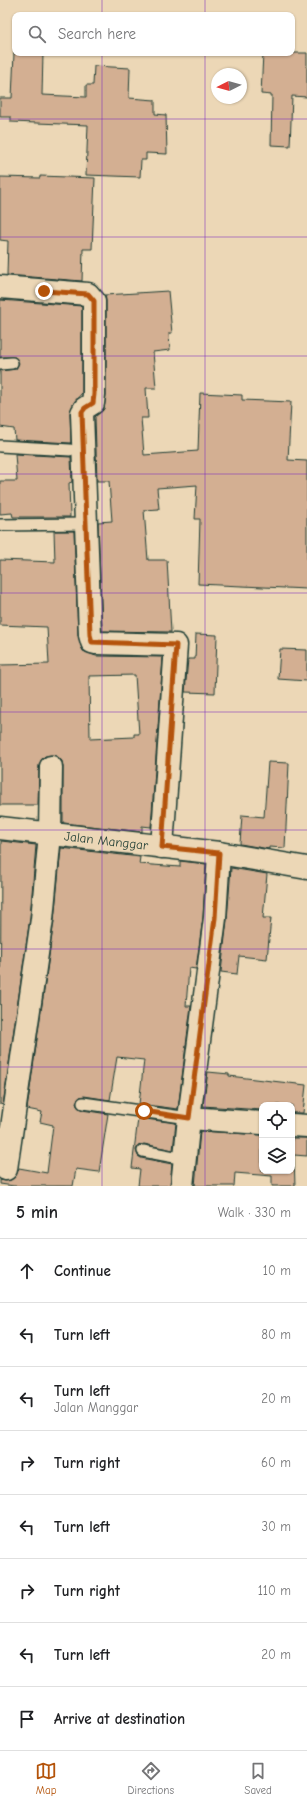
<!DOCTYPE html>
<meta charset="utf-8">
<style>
:root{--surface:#fff;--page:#f2f2f2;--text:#202124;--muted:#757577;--line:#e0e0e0;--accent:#b45309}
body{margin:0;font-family:"Comic Neue",sans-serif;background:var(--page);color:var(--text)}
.controls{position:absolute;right:12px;bottom:12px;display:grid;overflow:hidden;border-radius:8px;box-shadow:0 1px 3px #0004}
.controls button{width:36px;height:36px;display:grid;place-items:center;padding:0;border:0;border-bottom:1px solid var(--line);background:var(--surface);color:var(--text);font:20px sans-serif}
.compass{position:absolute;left:211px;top:68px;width:36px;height:36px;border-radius:50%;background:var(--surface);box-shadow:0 1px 3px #0004;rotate:264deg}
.stop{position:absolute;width:12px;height:12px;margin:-9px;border:3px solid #b45309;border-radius:50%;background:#fff}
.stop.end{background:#b45309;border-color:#fff;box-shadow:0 1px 4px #0008}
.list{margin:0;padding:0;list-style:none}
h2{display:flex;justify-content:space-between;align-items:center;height:52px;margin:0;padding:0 16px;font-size:17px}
h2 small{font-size:13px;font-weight:400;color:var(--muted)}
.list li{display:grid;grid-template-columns:26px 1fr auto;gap:12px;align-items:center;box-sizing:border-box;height:64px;padding:0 16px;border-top:1px solid var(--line)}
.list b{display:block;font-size:15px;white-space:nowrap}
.list p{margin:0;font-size:13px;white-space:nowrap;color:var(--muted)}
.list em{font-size:13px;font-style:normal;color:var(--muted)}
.icon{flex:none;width:22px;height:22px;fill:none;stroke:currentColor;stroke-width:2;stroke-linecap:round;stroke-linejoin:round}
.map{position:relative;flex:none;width:307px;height:1186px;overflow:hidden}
.search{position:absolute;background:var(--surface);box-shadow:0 1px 3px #0004;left:12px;right:12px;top:12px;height:44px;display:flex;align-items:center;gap:10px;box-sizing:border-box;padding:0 14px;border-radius:8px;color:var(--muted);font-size:15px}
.sheet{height:564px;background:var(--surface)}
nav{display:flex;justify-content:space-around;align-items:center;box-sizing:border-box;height:56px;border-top:1px solid var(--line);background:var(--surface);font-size:11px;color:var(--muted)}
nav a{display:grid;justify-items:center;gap:2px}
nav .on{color:var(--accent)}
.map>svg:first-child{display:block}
</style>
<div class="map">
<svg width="307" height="1186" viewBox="0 0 307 1186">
<rect width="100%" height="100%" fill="#ecd7b6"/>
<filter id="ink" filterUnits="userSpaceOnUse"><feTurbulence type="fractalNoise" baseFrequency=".025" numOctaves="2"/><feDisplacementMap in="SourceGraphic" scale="8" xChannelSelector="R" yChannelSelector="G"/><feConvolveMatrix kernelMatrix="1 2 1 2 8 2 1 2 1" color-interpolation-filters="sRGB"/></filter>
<g filter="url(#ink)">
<!-- building -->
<path fill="#d3af92" stroke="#1f3d34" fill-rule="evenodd" d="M14,53H43L42,95L86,97V85H93L94,66L130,68L129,98L155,100V114L166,115L167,154L146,153V160H141L140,177L86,175L88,125L11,122V117H0V98H12Z
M263,53H307V97L292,96L290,146L271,145L272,95L261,94Z
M40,176L95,178L92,249H83L82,281L7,275L8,241L0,240V177L40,178Z
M168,291L172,333H169L170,350L153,352L156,388H146L148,418H141L144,455L198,451L200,393L242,395V400L291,402L288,460L307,461V589L198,584L200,519H195L197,485L157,488L159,509L144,510L148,560H167L171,632L102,631L98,522L112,521L109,481H97L95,417L104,409L106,395V301L105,295Z
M0,300L82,306V393L74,402L70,413L71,443L15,440L14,429L0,427V371L16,369L19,363L15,357H0Z
M15,454L71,457L72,482L69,483L70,517H13L12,513L0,514V481H17Z
M54,531H74L78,635L83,651L96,656L163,657L151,827L142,826V832L63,823V767L62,761L58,757L52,755L45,756L41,760L39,766L38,805H0V665L49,664L47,627L0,625V560L55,562ZM135,675L139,734H134V737L90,739L89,676Z
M196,634L217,635L215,693L185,692L188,659H195Z
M280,649L307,650V681L278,679Z
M268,762L289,763L285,848L269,847V849L240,844L242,815L264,817Z
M1,841L36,845L30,918L3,1105L0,1104Z
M61,848L140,857L139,864L180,867V861L206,864L203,917L196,969L189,968L186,1006H191L178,1109L139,1104L144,1060L117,1057L110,1100L84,1096L80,1097L76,1102L77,1106L82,1110L108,1114L99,1172L76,1169L73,1186H14L0,1184V1180L5,1181L11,1180L16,1176L19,1168L47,1173L53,1125L40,1122L42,1112L27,1109L54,921Z
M231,868L267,874L263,918H271L267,959L239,956L237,974L221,972L227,920Z
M208,1072L229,1074V1076L306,1085L303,1113H292V1105H262V1110L203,1106Z
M138,1118L176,1123L173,1150L144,1144L138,1146L136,1150L138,1156L141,1158L172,1164L170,1186H138L140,1169L132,1168Z
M200,1131L262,1135V1171H292V1138H307V1156L294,1155L295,1186H272V1176L235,1173L234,1186H195Z"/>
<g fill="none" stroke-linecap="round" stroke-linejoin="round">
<!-- service casing -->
<g stroke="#1f3d34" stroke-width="14">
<path id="service" d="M0,364L12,363
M0,446L70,450
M0,525L86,524
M83,1103L189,1118
M143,1151L185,1159"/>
</g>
<!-- minor casing -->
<g stroke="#1f3d34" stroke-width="25">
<g id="minor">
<path d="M0,287L88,294L94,301V394L93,403L85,408L82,413L90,635L92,642L96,643L176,645L162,847"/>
<path id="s1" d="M0,828L219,853L307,868"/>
<path d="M219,853L215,918L189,1118L262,1123"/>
<path d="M292,1125L307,1126"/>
<path d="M6,1169L42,919L50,834L51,767"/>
<path d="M182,1186L189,1118"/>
</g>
</g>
<!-- service -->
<use href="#service" stroke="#ecd7b6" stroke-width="11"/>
<!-- minor -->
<use href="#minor" stroke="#ecd7b6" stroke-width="22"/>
</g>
</g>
<g fill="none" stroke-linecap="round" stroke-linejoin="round" filter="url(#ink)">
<!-- route -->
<path stroke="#b45309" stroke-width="5" d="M44,291L88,294L94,301V394L93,403L85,408L82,412L90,635L92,642L176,645L162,847L219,853L215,918L189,1118L144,1111"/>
</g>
<!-- grid -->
<path fill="none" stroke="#7b2cbf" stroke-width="1" stroke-opacity="0.55" d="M102,0V15M205,0V15M102,53V1186M205,53V1186M0,119H307M0,237H307M0,356H307M0,474H307M0,593H307M0,712H307M0,830H307M0,949H307M0,1067H307"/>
<g text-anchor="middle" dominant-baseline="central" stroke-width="3" stroke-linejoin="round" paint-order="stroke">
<!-- street labels -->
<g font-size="13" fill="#1f3d34" stroke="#ecd7b6">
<text stroke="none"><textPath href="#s1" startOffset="107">Jalan Manggar</textPath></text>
</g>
</g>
</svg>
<div class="controls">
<button><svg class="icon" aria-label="locate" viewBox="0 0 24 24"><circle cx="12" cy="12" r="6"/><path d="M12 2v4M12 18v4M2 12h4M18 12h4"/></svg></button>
<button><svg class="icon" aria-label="layers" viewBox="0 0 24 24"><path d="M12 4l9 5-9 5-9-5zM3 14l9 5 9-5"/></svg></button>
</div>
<svg class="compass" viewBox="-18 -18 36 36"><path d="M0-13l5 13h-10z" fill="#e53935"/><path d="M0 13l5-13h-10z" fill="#757577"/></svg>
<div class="stop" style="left:144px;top:1111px"></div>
<div class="stop end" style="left:44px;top:291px"></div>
<div class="search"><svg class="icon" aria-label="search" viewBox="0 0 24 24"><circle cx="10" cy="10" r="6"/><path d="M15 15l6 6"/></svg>Search here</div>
</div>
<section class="sheet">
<h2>5 min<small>Walk · 330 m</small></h2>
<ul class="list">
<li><svg class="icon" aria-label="ahead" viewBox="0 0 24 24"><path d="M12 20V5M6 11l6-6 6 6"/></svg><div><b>Continue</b></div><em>10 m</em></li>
<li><svg class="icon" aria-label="left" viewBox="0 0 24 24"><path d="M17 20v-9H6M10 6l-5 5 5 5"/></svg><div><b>Turn left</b></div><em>80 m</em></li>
<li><svg class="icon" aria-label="left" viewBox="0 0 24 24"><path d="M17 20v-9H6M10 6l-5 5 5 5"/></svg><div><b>Turn left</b><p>Jalan Manggar</p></div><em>20 m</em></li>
<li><svg class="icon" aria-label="right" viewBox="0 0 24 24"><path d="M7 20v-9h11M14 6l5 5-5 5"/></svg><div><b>Turn right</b></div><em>60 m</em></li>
<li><svg class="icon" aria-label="left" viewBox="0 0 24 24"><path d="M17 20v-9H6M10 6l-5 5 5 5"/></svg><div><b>Turn left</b></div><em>30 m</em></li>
<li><svg class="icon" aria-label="right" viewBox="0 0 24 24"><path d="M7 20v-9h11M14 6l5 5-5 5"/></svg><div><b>Turn right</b></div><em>110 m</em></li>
<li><svg class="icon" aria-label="left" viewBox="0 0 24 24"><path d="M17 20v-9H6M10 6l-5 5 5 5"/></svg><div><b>Turn left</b></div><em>20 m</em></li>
<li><svg class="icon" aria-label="arrive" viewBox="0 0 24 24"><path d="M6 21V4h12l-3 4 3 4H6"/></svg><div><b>Arrive at destination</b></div></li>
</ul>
</section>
<nav>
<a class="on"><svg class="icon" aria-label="map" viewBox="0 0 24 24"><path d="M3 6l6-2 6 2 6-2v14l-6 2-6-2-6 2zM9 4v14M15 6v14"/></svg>Map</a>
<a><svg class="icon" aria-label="directions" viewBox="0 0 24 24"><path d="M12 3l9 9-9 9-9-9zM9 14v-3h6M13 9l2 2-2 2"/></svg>Directions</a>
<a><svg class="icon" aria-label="saved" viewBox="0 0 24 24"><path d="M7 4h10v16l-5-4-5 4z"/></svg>Saved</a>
</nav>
